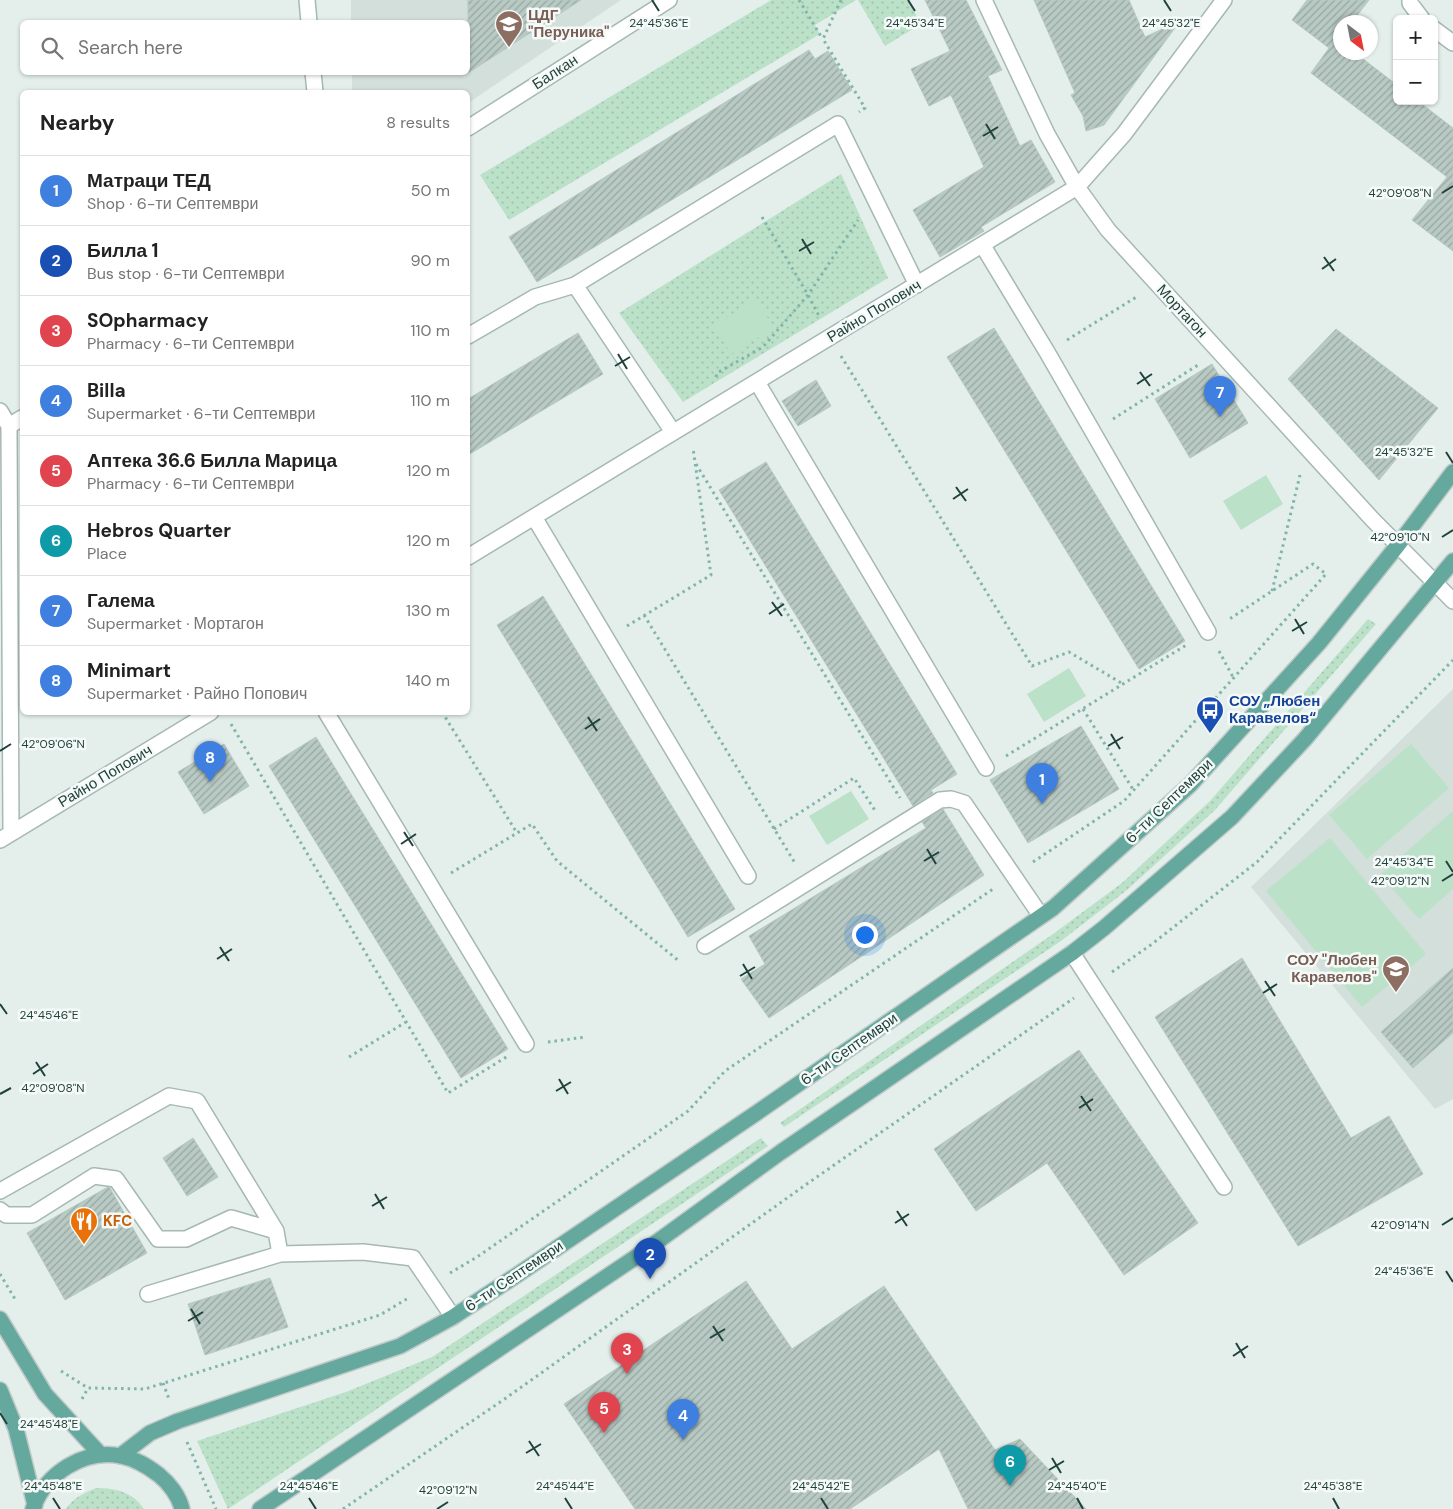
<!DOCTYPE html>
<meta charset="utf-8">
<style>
:root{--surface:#fff;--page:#f2f2f2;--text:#222;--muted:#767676;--line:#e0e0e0;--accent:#855238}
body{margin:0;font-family:"DM Sans",sans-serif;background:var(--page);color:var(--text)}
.controls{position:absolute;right:15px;top:15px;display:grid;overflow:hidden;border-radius:8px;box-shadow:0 1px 4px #0004}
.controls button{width:45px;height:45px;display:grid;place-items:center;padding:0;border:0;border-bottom:1px solid var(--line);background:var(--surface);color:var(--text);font:25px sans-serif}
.compass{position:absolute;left:1333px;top:15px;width:45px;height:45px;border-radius:50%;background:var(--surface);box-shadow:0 1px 4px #0004;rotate:148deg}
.you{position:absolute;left:864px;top:934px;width:18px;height:18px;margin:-12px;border:4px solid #fff;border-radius:50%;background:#1a73e8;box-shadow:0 0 0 8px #1a73e833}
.badge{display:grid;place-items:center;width:32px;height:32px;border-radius:50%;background:var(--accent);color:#fff;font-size:16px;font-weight:700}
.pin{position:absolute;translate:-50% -41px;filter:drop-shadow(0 1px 2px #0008)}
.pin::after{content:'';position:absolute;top:26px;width:18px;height:15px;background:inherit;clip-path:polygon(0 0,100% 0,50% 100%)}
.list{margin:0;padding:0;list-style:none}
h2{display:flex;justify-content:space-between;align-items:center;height:65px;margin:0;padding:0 20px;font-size:21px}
h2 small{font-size:16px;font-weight:400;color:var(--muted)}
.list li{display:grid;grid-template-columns:32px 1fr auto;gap:15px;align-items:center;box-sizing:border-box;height:70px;padding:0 20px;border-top:1px solid var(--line)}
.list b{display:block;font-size:19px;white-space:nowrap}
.list p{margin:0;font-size:16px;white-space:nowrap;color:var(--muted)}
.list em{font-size:16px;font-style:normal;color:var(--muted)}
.icon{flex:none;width:28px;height:28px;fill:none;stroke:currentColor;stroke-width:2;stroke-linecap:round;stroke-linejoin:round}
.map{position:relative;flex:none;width:1453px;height:1509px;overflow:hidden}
.search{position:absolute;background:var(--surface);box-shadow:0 1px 4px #0004;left:20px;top:20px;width:450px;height:55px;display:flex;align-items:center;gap:12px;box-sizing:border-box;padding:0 18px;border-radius:8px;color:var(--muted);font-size:19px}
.panel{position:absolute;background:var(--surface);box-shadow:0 1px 4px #0004;left:20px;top:90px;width:450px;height:625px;border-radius:8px}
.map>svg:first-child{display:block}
</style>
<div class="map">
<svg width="1453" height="1509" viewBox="0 0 1453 1509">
<defs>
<pattern id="grass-dots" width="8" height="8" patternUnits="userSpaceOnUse" patternTransform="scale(1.25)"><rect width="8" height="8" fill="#bbe1c9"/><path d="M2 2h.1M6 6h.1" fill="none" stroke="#a0c2ae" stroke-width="1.8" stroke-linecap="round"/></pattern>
<pattern id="building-hatch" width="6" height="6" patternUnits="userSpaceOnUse" patternTransform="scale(1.25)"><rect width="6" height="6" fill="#b9cac4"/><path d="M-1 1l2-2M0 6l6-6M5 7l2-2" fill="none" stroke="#96a6a0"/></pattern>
</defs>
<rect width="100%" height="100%" fill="#e4efeb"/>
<!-- built -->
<path fill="#d2dfda" d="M351,0H621L468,103V92H352V73L468,72V22H351Z
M1453,689V1099L1435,1109L1251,887Z"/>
<!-- grass -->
<path fill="url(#grass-dots)" d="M771,0H856L815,25L820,34L509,220L480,175Z
M858,0H908L921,24L885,46Z
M841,174L888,278L683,402L619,313Z
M1368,619L1376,624L1215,810L1127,890L1061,941L784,1127L780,1123L1053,934L1122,883L1210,801Z
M761,1138L768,1146L228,1509L197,1441L346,1392L432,1357Z
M96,1488C116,1488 133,1492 144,1509H66C73,1498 84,1493 96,1488Z"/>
<!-- park -->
<path fill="#bbe1c9" d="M756,299L774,328L731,354L714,325Z
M1266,475L1283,504L1241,530L1223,501Z
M1069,668L1086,696L1044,722L1027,694Z
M1411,744L1449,788L1367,859L1329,815Z
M851,791L869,819L827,845L809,816Z
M1453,811V889L1419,919L1380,875Z
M1330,838L1426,954L1362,1007L1266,891Z"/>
<!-- building -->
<path fill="url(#building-hatch)" stroke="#b5c9c3" d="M468,0H581L468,73Z
M925,0H966L1002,70L988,76L1020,146L1031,140L1055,182L981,227L984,231L940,257L913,210L984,167L951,95L929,106L911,69L950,51Z
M1034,0H1129L1145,37L1180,21L1104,125L1086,131L1083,116L1071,95L1075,93Z
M1307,0H1369L1352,22H1340V37L1338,40L1340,42V52H1354L1397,85V101H1418L1453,128V251L1412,220L1447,177L1311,73L1329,48L1292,20Z
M809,50L815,59L828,51L852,90L537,282L509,237Z
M994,328L1185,641L1139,669L947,357Z
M1336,329L1438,408L1379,480L1288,379Z
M578,333L603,374L468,455V399Z
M1212,364L1248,423L1190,458L1155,399Z
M816,380L831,406L798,426L782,401Z
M766,462L957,774L931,790L933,793L913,806L719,490Z
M543,596L735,909L688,937L497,625Z
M1081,726L1119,789L1028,843L990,780Z
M316,737L508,1049L461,1078L269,766Z
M224,744L249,786L204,814L178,772Z
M943,809L984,875L769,1018L741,979L765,964L749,936L926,828L922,822Z
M1242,958L1351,1138L1389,1116L1423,1174L1298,1246L1155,1017Z
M1453,968V1033L1413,1068L1381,1032Z
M1079,1050L1198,1223L1124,1275L1047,1163L976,1211L934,1149Z
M193,1138L218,1177L187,1196L163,1158Z
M108,1187L110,1188L147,1253L65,1300L27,1233Z
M270,1278L288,1327L205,1355L188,1304Z
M746,1281L792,1349L884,1286L995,1450L1020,1439L1086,1509H968L939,1449L850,1509H635L564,1404Z"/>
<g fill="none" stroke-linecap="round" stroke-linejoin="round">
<!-- minor casing -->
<g stroke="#a6b8b3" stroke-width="18">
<path id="minor" d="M307,0L309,22
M984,0L1047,134L1077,187L1108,230L1372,519L1453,601
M1410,0V3L1422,19
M1434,29L1453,43
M313,72L315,92
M468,128L669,0
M983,246L1047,352L1208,632
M468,336L535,297L575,285
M757,382L986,768
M0,411L9,426L11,833
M9,426L22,418
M673,432L575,285L838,124L917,285
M534,517L748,876
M468,557L1077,187L1124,134L1224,0
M326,712L526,1044
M0,840L211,712
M705,946L940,800L951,799L964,803L1041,916
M1072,953L1224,1187
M0,1191L169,1096L197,1101L276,1231L280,1254
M0,1210L6,1215H32L94,1176L116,1179L158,1239H186L231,1218L276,1231
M148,1294L280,1254L363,1252L413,1258L453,1317"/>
</g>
<!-- major casing -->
<g stroke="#c1cac8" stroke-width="18">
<path id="major" d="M0,1319L45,1394L101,1455
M0,1390L16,1429L35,1505
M120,1456L150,1433L178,1421L400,1346L453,1317L517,1275L755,1114L1053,908L1190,785L1319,643L1398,545L1453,472
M33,1509C44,1474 85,1448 121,1456C136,1459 147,1466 159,1475C169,1483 179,1496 182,1509
M260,1509L636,1257L781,1152L1072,953L1104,928L1232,817L1305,739L1453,561"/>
</g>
<!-- path -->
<path stroke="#82b5aa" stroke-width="3" stroke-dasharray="2.5 4" stroke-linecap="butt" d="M799,0L822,38
M841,0L823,39L865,108L859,112
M762,217L808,295L819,316
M1067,340L1138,296
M841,356L1032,666L1069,652L1123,684
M716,377L717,373L763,347L808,295L858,220
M1113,419L1198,365
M696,464L900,798
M1272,591L1300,475
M644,615L795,863
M627,626L711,575L693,448
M1219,651L1234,679
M1083,709L1134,791
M442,712L517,833L532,824L557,861L679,961
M231,724L448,1093L508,1056
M1006,756L1188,644
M774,829L854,778L876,812
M1033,862L1124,801L1326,574L1313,564L1228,620
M451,873L517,833
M1112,972L1152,944L1257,862L1453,660
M548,1042L586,1037
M349,1057L406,1022
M450,1273L477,1257L688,1111L725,1071L993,889
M0,1274L15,1299
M61,1371L88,1388L145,1389L380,1315L410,1297
M163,1383L169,1399
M82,1399L88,1388
M187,1442L216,1509
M343,1509L506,1398L804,1186L1074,998"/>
<!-- minor -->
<use href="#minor" stroke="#fff" stroke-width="15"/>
<!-- major -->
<use href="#major" stroke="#65a89d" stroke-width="15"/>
</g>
<!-- ticks -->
<path fill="none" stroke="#21423c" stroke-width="2" d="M652,0L659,11M908,0L915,11M1164,0L1171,11M986,124L995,139M983,136L998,127M1442,193L1453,186M802,239L811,254M799,251L814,242M1324,257L1334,271M1322,269L1336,259M618,354L627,369M615,366L630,357M1140,372L1150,386M1137,384L1152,374M1446,452L1453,463M956,487L966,501M953,499L968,489M1442,537L1453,530M772,602L782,616M769,614L784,604M1295,619L1304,634M1292,631L1307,622M588,717L597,731M585,729L600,719M1111,734L1120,749M1108,746L1123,737M0,751L11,744M404,832L413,846M401,844L416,834M927,849L936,864M924,861L939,852M1446,861L1453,872M1442,881L1453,874M220,947L229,961M217,959L232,949M743,964L752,979M740,976L755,967M1265,981L1275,996M1263,993L1277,984M0,1004L7,1014M36,1062L45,1076M33,1074L48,1064M559,1079L568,1094M556,1091L571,1082M0,1094L11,1088M1081,1096L1091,1111M1079,1108L1093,1099M375,1194L384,1209M372,1206L387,1197M897,1211L907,1226M895,1223L909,1214M1442,1225L1453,1218M1446,1271L1453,1282M191,1309L200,1324M188,1321L203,1312M713,1326L723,1341M710,1338L725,1329M1236,1343L1245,1358M1233,1356L1248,1346M0,1413L7,1424M529,1441L539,1456M526,1453L541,1444M1052,1458L1061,1473M1049,1470L1064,1461M53,1498L60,1509M309,1498L316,1509M565,1498L572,1509M821,1498L828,1509M1077,1498L1083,1509M1333,1498L1339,1509M437,1509L448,1502"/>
<!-- icons -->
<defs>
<g id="school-pin" transform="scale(1.4375)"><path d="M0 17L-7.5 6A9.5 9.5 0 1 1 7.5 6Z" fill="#8d6e63" stroke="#f5faf8"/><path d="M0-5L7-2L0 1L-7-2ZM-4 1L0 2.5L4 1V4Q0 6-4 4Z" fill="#fff"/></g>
<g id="bus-pin" transform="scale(1.4375)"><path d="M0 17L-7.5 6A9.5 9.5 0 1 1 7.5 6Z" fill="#1a4fb4" stroke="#f5faf8"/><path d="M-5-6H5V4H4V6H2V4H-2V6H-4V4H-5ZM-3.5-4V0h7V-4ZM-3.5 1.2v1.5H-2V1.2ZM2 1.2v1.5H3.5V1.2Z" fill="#fff"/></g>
<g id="restaurant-pin" transform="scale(1.4375)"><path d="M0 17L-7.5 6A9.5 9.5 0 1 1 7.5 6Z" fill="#e8710a" stroke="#f5faf8"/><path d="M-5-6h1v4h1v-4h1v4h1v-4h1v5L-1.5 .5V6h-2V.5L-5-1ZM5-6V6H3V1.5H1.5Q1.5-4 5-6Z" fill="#fff"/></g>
</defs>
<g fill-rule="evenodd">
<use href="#school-pin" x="509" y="24"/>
<use href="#bus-pin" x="1210" y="710"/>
<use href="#school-pin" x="1396" y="969"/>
<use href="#restaurant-pin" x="84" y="1221"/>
</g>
<g text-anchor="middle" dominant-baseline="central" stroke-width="5" stroke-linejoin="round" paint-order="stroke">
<!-- education labels -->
<g font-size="15" font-weight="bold" fill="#785e54" stroke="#f5faf8" text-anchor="start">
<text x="528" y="15">ЦДГ<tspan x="528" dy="17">"Перуника"</tspan></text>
<text x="1377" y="960" text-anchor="end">СОУ "Любен<tspan x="1377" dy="17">Каравелов"</tspan></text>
</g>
<!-- street labels -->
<g font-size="15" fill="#21423c" stroke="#f5faf8">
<text transform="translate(555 72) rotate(-33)">Балкан</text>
<text transform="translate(874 311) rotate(-31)">Райно Попович</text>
<text transform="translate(1182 311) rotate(47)">Мортагон</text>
<text transform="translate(105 776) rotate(-31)">Райно Попович</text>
<text transform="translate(1169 801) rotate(-44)">6-ти Септември</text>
<text transform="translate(849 1049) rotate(-35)">6-ти Септември</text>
<text transform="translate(514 1276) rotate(-34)">6-ти Септември</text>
</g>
<!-- transit labels -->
<g font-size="15" font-weight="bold" fill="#164399" stroke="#f5faf8" text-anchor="start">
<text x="1229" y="701">СОУ „Любен<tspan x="1229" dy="17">Каравелов“</tspan></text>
</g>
<!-- food labels -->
<g font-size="15" font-weight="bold" fill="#c56008" stroke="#f5faf8" text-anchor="start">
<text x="103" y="1221">KFC</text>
</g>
</g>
<g font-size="12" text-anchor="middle" fill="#21423c" stroke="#f5faf8" stroke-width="5" stroke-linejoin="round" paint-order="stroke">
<text x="659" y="27">24°45'36"E</text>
<text x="915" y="27">24°45'34"E</text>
<text x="1171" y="27">24°45'32"E</text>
<text x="1400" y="197">42°09'08"N</text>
<text x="1404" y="456">24°45'32"E</text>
<text x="1400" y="541">42°09'10"N</text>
<text x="53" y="748">42°09'06"N</text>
<text x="1404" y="866">24°45'34"E</text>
<text x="1400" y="885">42°09'12"N</text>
<text x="49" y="1019">24°45'46"E</text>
<text x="53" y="1092">42°09'08"N</text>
<text x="1400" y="1229">42°09'14"N</text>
<text x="1404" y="1275">24°45'36"E</text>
<text x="49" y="1428">24°45'48"E</text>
<text x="53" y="1490">24°45'48"E</text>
<text x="309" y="1490">24°45'46"E</text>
<text x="565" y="1490">24°45'44"E</text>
<text x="821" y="1490">24°45'42"E</text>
<text x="1077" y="1490">24°45'40"E</text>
<text x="1333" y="1490">24°45'38"E</text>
<text x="448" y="1494">42°09'12"N</text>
</g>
</svg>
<div class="controls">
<button>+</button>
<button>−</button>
</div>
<svg class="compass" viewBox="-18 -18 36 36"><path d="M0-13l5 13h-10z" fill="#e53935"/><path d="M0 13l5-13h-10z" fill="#767676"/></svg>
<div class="you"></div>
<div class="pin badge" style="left:1042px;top:804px;background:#3f7fe0">1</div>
<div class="pin badge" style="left:650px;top:1279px;background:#1a4fb4">2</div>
<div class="pin badge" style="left:627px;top:1374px;background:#e0444e">3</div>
<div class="pin badge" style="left:683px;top:1440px;background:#3f7fe0">4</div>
<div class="pin badge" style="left:604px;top:1433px;background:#e0444e">5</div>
<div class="pin badge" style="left:1010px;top:1486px;background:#0f9aa8">6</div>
<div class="pin badge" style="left:1220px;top:417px;background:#3f7fe0">7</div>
<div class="pin badge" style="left:210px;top:782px;background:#3f7fe0">8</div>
<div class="search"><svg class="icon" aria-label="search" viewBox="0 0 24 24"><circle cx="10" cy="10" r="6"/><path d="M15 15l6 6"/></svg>Search here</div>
<section class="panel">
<h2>Nearby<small>8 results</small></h2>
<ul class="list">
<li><span class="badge" style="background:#3f7fe0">1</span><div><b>Матраци ТЕД</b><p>Shop · 6-ти Септември</p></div><em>50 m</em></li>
<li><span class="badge" style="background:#1a4fb4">2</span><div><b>Билла 1</b><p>Bus stop · 6-ти Септември</p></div><em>90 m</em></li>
<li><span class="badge" style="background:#e0444e">3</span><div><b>SOpharmacy</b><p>Pharmacy · 6-ти Септември</p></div><em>110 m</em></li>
<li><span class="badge" style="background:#3f7fe0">4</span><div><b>Billa</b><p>Supermarket · 6-ти Септември</p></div><em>110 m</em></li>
<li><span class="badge" style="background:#e0444e">5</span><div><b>Аптека 36.6 Билла Марица</b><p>Pharmacy · 6-ти Септември</p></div><em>120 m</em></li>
<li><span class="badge" style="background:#0f9aa8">6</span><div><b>Hebros Quarter</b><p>Place</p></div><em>120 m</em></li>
<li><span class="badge" style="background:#3f7fe0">7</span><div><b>Галема</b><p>Supermarket · Мортагон</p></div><em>130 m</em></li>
<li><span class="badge" style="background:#3f7fe0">8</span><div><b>Minimart</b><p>Supermarket · Райно Попович</p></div><em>140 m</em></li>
</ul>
</section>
</div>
